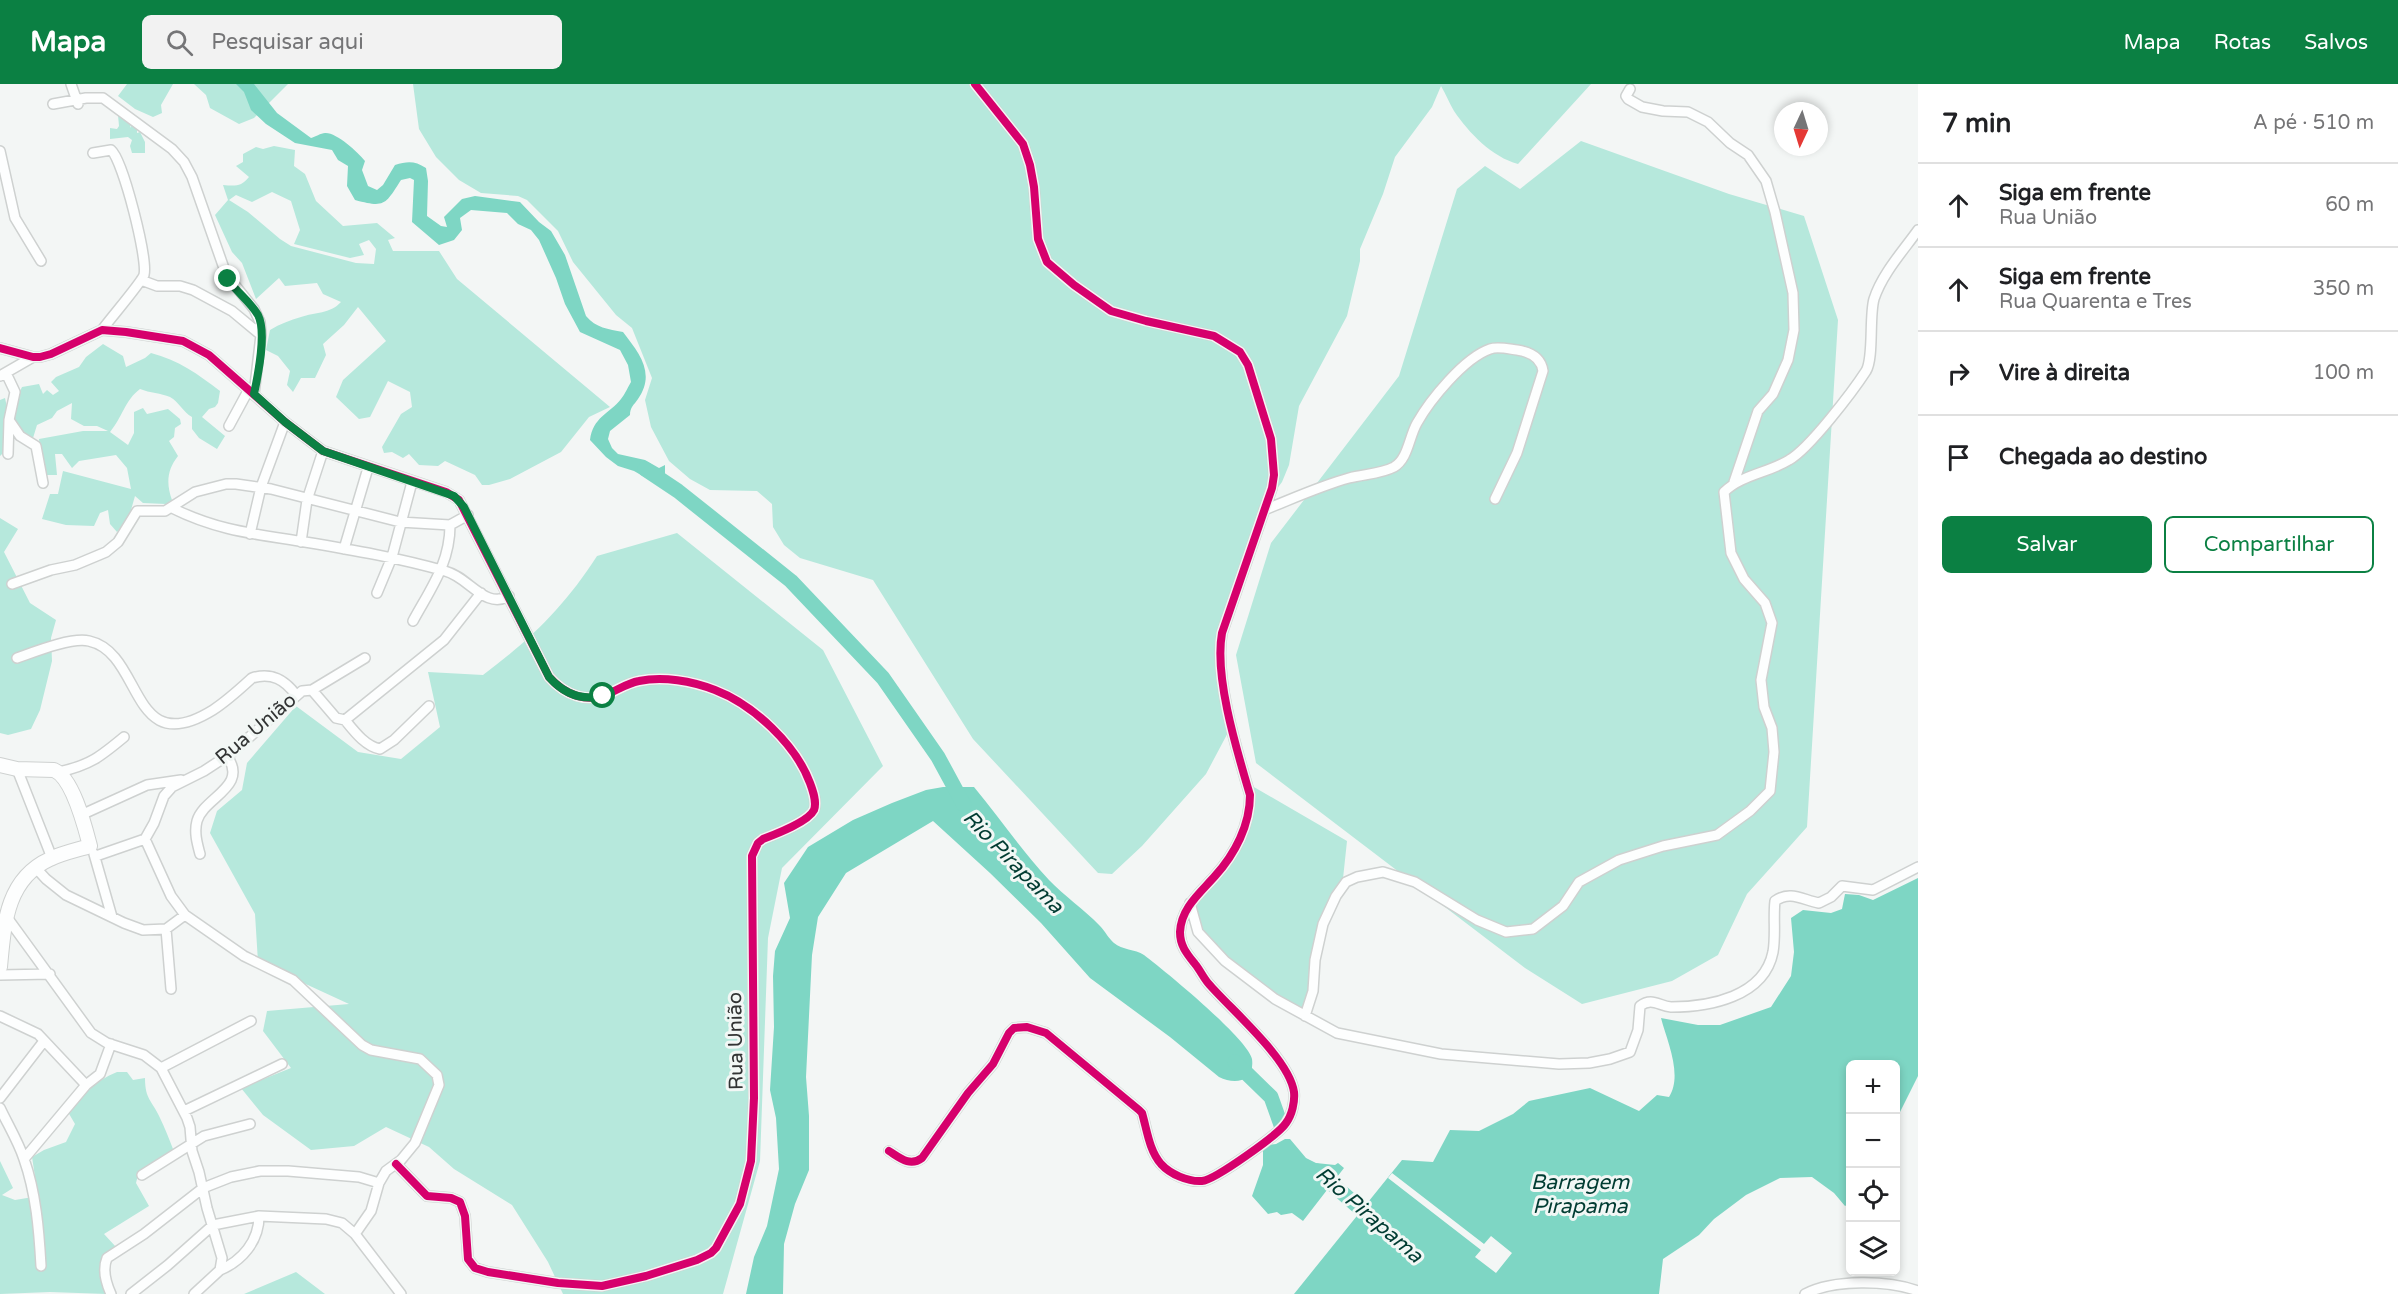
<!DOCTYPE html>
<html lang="pt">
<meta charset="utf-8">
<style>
:root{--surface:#fff;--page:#f2f2f2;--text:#202124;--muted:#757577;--line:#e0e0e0;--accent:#0b8043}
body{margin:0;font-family:"Varela Round",sans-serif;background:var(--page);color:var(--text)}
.controls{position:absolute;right:18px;bottom:18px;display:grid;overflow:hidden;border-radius:9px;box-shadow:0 3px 9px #0003}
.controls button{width:54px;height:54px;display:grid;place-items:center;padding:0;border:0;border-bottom:2px solid var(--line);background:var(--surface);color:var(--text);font:30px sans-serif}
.compass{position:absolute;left:1774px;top:18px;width:54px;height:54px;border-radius:50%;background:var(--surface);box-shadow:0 3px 9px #0003;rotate:184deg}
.stop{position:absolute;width:18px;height:18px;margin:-14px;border:4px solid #0b8043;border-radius:50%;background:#fff}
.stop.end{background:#0b8043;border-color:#fff;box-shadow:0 2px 6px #0008}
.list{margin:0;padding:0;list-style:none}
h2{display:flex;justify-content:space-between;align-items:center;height:78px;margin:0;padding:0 24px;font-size:26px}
h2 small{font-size:20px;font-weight:400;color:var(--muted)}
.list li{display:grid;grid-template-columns:39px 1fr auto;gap:18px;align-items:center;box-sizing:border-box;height:84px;padding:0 24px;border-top:2px solid var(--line)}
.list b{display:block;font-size:22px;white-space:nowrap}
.list p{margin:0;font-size:20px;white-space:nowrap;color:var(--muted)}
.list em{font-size:20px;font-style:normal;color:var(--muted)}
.actions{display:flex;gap:12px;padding:18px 24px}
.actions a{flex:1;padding:14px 0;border:2px solid var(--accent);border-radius:9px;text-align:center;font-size:21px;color:var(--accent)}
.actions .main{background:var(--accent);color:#fff}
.icon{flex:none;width:33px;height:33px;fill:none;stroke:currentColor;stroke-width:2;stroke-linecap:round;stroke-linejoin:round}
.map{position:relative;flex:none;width:1918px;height:1210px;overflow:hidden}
header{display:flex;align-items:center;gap:36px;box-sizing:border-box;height:84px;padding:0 30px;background:var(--accent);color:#fff}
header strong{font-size:28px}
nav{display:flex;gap:33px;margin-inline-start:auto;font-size:21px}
.search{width:420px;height:54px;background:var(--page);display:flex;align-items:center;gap:15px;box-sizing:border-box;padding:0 21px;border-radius:9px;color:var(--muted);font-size:22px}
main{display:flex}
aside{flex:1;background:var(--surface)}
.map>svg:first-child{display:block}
</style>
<header>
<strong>Mapa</strong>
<div class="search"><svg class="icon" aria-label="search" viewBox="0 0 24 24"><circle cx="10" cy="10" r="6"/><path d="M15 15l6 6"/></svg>Pesquisar aqui</div>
<nav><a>Mapa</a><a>Rotas</a><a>Salvos</a></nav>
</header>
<main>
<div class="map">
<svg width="1918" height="1210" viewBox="0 0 1918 1210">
<rect width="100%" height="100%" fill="#f3f6f5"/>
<!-- green -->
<path fill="#b6e8dc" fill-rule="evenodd" d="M127,0H173L161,21L162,29L153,33L135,25L118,12Z
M194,0H288L254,34L239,40L210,24L206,11Z
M413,0H1591L1518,80C1492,73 1469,49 1454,27C1449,19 1446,10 1441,2L1432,23L1395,73L1383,110L1360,165V177L1347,232L1299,322L1289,381L1282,398L1267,418L1219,563L1232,641L1206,690L1142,762L1112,790L1098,789L973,655L873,496L800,474L784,461L773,443L772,420L757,407L710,406L690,395L669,377L651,343L645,316L652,294L632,244L616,231L573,178L558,147L527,116L518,112L481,109L459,96L436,73L419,45Z
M118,31L131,40L130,44L132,41L137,44V49L140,48L145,58V69H132L130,62L132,56L128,53L110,55V44L117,45L119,42Z
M1581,57L1729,110L1804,132L1838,236L1807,743L1747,810L1718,871L1672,897L1582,920L1525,884L1256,679L1236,571L1271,459L1399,292L1457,105L1485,82L1520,105Z
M274,62L295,66L294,82L305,90L316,117L343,142L377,139L395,154L388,156L393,167H439L457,195L610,323L589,333L561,368L510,395L489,401H482L475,391L445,377L438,382L419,381L409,370L403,374L392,368L384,369L382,363L401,330L412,323L410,308L388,297L370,333L359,335L336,313L343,296L386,257L358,223L344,241L323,260L326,271L315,294H301L293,308L287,301L290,287L278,272L266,266L270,246C280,240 290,236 301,233C315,228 330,230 341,218L323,210L317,199L285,202L279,194L256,215L242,179L232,168L215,131L228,116L223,101C235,102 241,103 249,93L236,82L243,78V70L256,63L263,65ZM272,108L291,117L300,146L294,160L350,174L364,171L359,160L369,156L376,165L374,180L356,179L291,162L280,155L248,128L229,116L236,111L252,118Z
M103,260L123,272L126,283L145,274L151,269C178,276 198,290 220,307L218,319L215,323L209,325L202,333L225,352L217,365L199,354L192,345V333C183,328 179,318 170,313C161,309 150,309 140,305C125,316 122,334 110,348L128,361L134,349V328L143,324L147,330L168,325L180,335L181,340L175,344L174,353L169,357L178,372C167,386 166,399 172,416L166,420L143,419L135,412L129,433L117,448L110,440L108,426L100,429L94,442L66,441L42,435L50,410H58L63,387L131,405L127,384L116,371L79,377L72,384L62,370H55L57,391H43L39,355L83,347H108L97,342H84L71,335L72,319L57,327L52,334L37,341L33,354L22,347L13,334L16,315L22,303L39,300L43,310L47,306L53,311L59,307L51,298L56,293L79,283L86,273Z
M5,314L7,323L5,367L0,372V316Z
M0,434L18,445L4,468L30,519L56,536L51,554L52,577L40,626L31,645L8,651L0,649Z
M677,449L823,566L883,682L782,784L768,854L760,1077L723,1210H563L548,1178L512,1121L454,1085L429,1063L386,1043L354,1062L311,1066L263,1031L241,1004L291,984L263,947L267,927L349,920L258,878L255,830L210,749L217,727L242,706L247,679L296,622L358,668L401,675L440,643L428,588L483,591C530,556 565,522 597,472Z
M1247,699L1347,757L1342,804L1322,840L1305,931C1260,902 1216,871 1185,827L1245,746Z
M117,988H127L133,996L145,994C145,1016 152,1016 160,1034C165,1044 169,1055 173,1065L163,1074L139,1087L136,1099L149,1122L104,1150L116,1163L103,1174L101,1193L107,1210L50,1208L0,1210V1077L13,1104L2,1111L15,1116L33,1113L37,1106L32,1073L44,1066L66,1058L75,1040L68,1028C83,1010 95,997 117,988Z
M296,1188L325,1210H244Z"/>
<!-- water -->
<path fill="#7ed6c4" d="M236,0H254L277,29L311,54C315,53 321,49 325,49C336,48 358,68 365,77L362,86L368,102L377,106L383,101L395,81C408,77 415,77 426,84L428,97L427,132L441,142L447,143L444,133L462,115L475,112L520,118L539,138L551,147L565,171L586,232C596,244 608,245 623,248C639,269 656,289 638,315C634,321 630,323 630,331L610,347L608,355L612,364L618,370L645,376L659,384L665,381V393L660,402L634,387L618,382L606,373L590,356C593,333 609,330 621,315C625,310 628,303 631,298L628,281L620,266L580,248L565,220L556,194L539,156L531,146L518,140L507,129L471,126L460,134L462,146L454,156L439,161L412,138L414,96L410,94L401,96C385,121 385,124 355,116L347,102L348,82L338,76L332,66L295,59L266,40L251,26L244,8Z
M943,703H974C999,733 1022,767 1049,796C1064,812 1084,825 1100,842C1105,847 1109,855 1114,859C1122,866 1135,865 1144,871C1164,886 1248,955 1252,975C1255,998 1235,1001 1219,993L1170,953L1090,894L1041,839L990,789L933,737L846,789L818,833L812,871L806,993L809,1032V1086L795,1120L784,1160L783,1210H746L754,1173L767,1142L779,1085L776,1034L770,1006L774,943L773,892L775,867L790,834L784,799L808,763L853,736L892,719L926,706Z
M1918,794V992L1899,1030L1896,1050V980H1850V1119L1845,1122L1834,1109L1812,1093L1780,1094L1746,1111L1714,1135L1699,1151L1663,1175L1659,1210H1294L1402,1076L1433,1078L1450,1046L1479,1047L1513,1030L1529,1017L1590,1004L1639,1027L1657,1011L1669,1013C1683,991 1667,957 1661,934L1698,941H1720L1771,923L1791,892L1794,868L1791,834L1803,826L1831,829L1842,825L1845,810L1859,811L1873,816Z
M1285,1055H1290L1306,1074L1316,1079L1335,1081L1338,1079L1344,1084L1303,1137L1292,1129L1281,1131L1277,1128L1268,1130L1252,1112L1263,1081V1066L1269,1061L1276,1060Z"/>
<!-- pier -->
<path fill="#f3f6f5" d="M1392,1089L1484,1160L1491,1152L1512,1169L1496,1189L1475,1173L1481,1166L1388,1094Z"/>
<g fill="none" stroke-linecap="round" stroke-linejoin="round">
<!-- river -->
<path stroke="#7ed6c4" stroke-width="15" d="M645,385L678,407L791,497L883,594L938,673L964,721
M1235,978L1271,1013L1281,1041
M1317,1087L1376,1138"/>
<!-- street casing -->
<g stroke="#ced1d0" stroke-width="12">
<path id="street" d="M71,0L78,20
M1630,5L1626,12L1628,15L1642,23L1663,27L1688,28L1708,38L1730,59L1748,71L1766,97L1775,128L1793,209L1794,246L1788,276L1773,310L1758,327L1734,398
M53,20L86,14H103L172,65L184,78L192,93L226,190L254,225L260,238L261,251L254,310
M0,67L15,134L41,177
M93,69L111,66C123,76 148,175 144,191C141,199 109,236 102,246
M141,196L157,202H180L193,206L232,227L261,251
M0,264L33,273H40L51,270L102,246L126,248L183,257L209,271L285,338L323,367L446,408L459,416L549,593C565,611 587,620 610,609C619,605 628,599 639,597C663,592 692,597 715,606C754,621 796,661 810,699C813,707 817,718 814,726C808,738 776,750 763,755L758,759L752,772L754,1014L751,1077L740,1120L716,1164L711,1169L697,1176L646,1192L602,1202L558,1199L488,1188L475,1184L468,1175L465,1132L460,1118L451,1114L427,1112L396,1080
M6,289L15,308L9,336L8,370
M0,292L33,273
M9,336L20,352L36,362L43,399
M229,342L249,305
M172,424C218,447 256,450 305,458C353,466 399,474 445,487C469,493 485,526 509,512
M1264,426C1292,415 1320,402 1349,394C1364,390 1381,390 1394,383C1408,375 1409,353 1417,339C1430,316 1464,274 1490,265C1497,262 1509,265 1517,266C1530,268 1541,273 1543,287L1517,369L1495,415
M250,450L261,403L285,338
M301,458L307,416L323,367
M344,465L368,384
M12,500L51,486L75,481L106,468L118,458L137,427H165L195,408L226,400H236L271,405L400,438L450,441L468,431
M377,509L392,473L412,398
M413,537C431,504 450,479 450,441
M17,574C34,568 71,553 89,557C144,569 129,678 213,626C227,617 240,605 252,594C272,588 285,596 296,611
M312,606L336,634L345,636L444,556L481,509
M345,636C354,647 365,662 380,665L394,656L429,622
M17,685L52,774
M59,688C90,681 100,673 124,653
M81,731L147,701L181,696
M145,755L171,812L185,831L244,872L293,896L362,961L371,966L420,975L437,991L439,1001L415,1059L401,1076L386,1087L379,1099L371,1127L355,1150
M94,770L112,833
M200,770C197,759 194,748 197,737C204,713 249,703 227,672
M96,772L145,755L154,739L164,712L172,703L204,687L230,670L302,607L312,606L365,574
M35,783L46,795L66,811L124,839L143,846L166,845
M1190,819L1198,848L1225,877L1275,915L1337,949L1441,970L1559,980L1589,979L1610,975L1630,968L1638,946L1640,922C1652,913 1659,922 1671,923C1709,923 1764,913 1773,868C1776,851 1773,833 1775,817C1790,806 1803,816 1819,819L1831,813L1842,802L1873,806L1918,783
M6,832L91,949L107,959L144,971L161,984L187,1034L190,1043L192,1067L199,1088L207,1124L222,1174L220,1186L194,1210
M0,891L50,890
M171,905L166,845L185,831
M0,932L38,950L86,1001
M1305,932L1313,907L1315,876L1323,840L1336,812L1346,798L1357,793L1383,788L1415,798L1477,836L1506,848L1533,845L1563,822L1579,798L1619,776L1663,762L1717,751L1750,727L1770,707L1774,668L1772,644L1764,623L1761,596L1772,539L1765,519L1744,495L1731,469L1724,408C1741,391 1768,389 1789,376C1809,365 1853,307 1866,287C1874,274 1869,232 1874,215C1882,190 1903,167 1918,146
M161,984L251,937
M0,1014L44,957
M0,1024C8,1041 18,1057 24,1075C36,1109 39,1146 41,1182
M184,1027L282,980
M889,1067C900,1074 910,1083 922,1074L968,1009L993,980L1009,949L1014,944L1027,943L1046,949L1139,1026L1142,1029C1147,1046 1149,1066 1161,1080C1170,1090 1188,1098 1202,1097C1215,1096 1279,1050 1286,1039C1292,1031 1295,1018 1294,1008C1289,974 1230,925 1208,899C1203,893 1200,886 1195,880C1187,870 1180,862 1180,848C1181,824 1200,809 1215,792C1235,770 1250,741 1250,711C1237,667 1214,593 1222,549L1272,404L1274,391L1271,355L1248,281L1240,268L1214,252L1146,237L1111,227L1074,201L1047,178L1038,155L1034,103L1030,81L1023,60L975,0
M24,1075L86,1001L100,990L111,960
M142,1091L204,1052L250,1040
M220,1186C242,1177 259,1157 259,1132
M111,1210C106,1199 102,1186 107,1174L144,1150L203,1104L231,1093L260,1087H288L359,1093L379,1099
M131,1210L168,1181L213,1141L259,1132L326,1135L342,1139L355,1150L401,1210
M1805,1210C1834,1195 1888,1196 1918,1207"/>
</g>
<!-- secondary casing -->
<g stroke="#ced1d0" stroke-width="16">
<path id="secondary" d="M0,681L17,685L54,686C73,694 85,743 90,762C77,766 62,769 50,775C6,795 4,841 0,883"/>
</g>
<!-- street -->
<use href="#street" stroke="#fdfefe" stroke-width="9"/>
<!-- secondary -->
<use href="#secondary" stroke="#fdfefe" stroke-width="14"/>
<!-- cycleway casing -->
<g stroke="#f2f7f5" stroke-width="11">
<path id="cycleway" d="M0,264L33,273H40L51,270L102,246L126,248L183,257L209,271L285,338L323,367L446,408L459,416L549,593C565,611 587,620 610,609C619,605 628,599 639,597C663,592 692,597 715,606C754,621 796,661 810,699C813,707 817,718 814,726C808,738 776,750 763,755L758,759L752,772L754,1014L751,1077L740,1120L716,1164L711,1169L697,1176L646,1192L602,1202L558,1199L488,1188L475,1184L468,1175L465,1132L460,1118L451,1114L427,1112L396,1080
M889,1067C900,1074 910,1083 922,1074L968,1009L993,980L1009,949L1014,944L1027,943L1046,949L1139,1026L1142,1029C1147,1046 1149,1066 1161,1080C1170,1090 1188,1098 1202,1097C1215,1096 1279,1050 1286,1039C1292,1031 1295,1018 1294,1008C1289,974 1230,925 1208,899C1203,893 1200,886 1195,880C1187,870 1180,862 1180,848C1181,824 1200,809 1215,792C1235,770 1250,741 1250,711C1237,667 1214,593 1222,549L1272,404L1274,391L1271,355L1248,281L1240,268L1214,252L1146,237L1111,227L1074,201L1047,178L1038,155L1034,103L1030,81L1023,60L975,0"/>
</g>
<!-- cycleway -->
<use href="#cycleway" stroke="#d6006c" stroke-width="8"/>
</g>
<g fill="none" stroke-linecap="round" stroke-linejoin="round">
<!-- route -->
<path stroke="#0b8043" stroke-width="8" d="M228,195C236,208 250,217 258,231C267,248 258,291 254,310L285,338L323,367L454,412L464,423L549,593C564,610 581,617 603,612"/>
</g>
<g text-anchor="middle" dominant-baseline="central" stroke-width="6" stroke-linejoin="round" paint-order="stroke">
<!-- street labels -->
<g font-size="20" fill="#323434" stroke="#f2f7f5">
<text transform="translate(256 645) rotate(-40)">Rua União</text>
<text transform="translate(736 957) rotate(-91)">Rua União</text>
</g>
<!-- water labels -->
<g font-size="21" font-style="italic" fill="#013c32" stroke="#f2f7f5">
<text transform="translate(1013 778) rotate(46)">Rio Pirapama</text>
<text x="1580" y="1098">Barragem<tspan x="1580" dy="24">Pirapama</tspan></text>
<text transform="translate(1369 1131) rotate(41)">Rio Pirapama</text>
</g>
</g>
</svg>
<div class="controls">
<button>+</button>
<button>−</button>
<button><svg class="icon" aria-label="locate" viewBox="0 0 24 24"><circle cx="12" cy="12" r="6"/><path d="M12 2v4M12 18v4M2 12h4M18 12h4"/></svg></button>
<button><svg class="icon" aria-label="layers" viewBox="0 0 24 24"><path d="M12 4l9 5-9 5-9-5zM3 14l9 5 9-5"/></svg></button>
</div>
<svg class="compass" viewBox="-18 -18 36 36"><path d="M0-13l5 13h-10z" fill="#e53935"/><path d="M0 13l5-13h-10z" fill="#757577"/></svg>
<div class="stop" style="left:603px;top:612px"></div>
<div class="stop end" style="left:228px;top:195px"></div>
</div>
<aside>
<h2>7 min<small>A pé · 510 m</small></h2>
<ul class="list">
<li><svg class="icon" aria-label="ahead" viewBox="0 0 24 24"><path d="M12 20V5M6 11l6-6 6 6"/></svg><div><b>Siga em frente</b><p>Rua União</p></div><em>60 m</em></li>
<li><svg class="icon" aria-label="ahead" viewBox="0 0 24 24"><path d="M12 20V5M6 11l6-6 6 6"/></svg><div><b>Siga em frente</b><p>Rua Quarenta e Tres</p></div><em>350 m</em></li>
<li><svg class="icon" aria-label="right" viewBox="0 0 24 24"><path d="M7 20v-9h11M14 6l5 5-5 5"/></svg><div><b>Vire à direita</b></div><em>100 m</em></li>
<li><svg class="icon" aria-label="arrive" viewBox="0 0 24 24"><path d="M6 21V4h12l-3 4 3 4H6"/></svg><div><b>Chegada ao destino</b></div></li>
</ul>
<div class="actions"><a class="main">Salvar</a><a>Compartilhar</a></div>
</aside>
</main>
